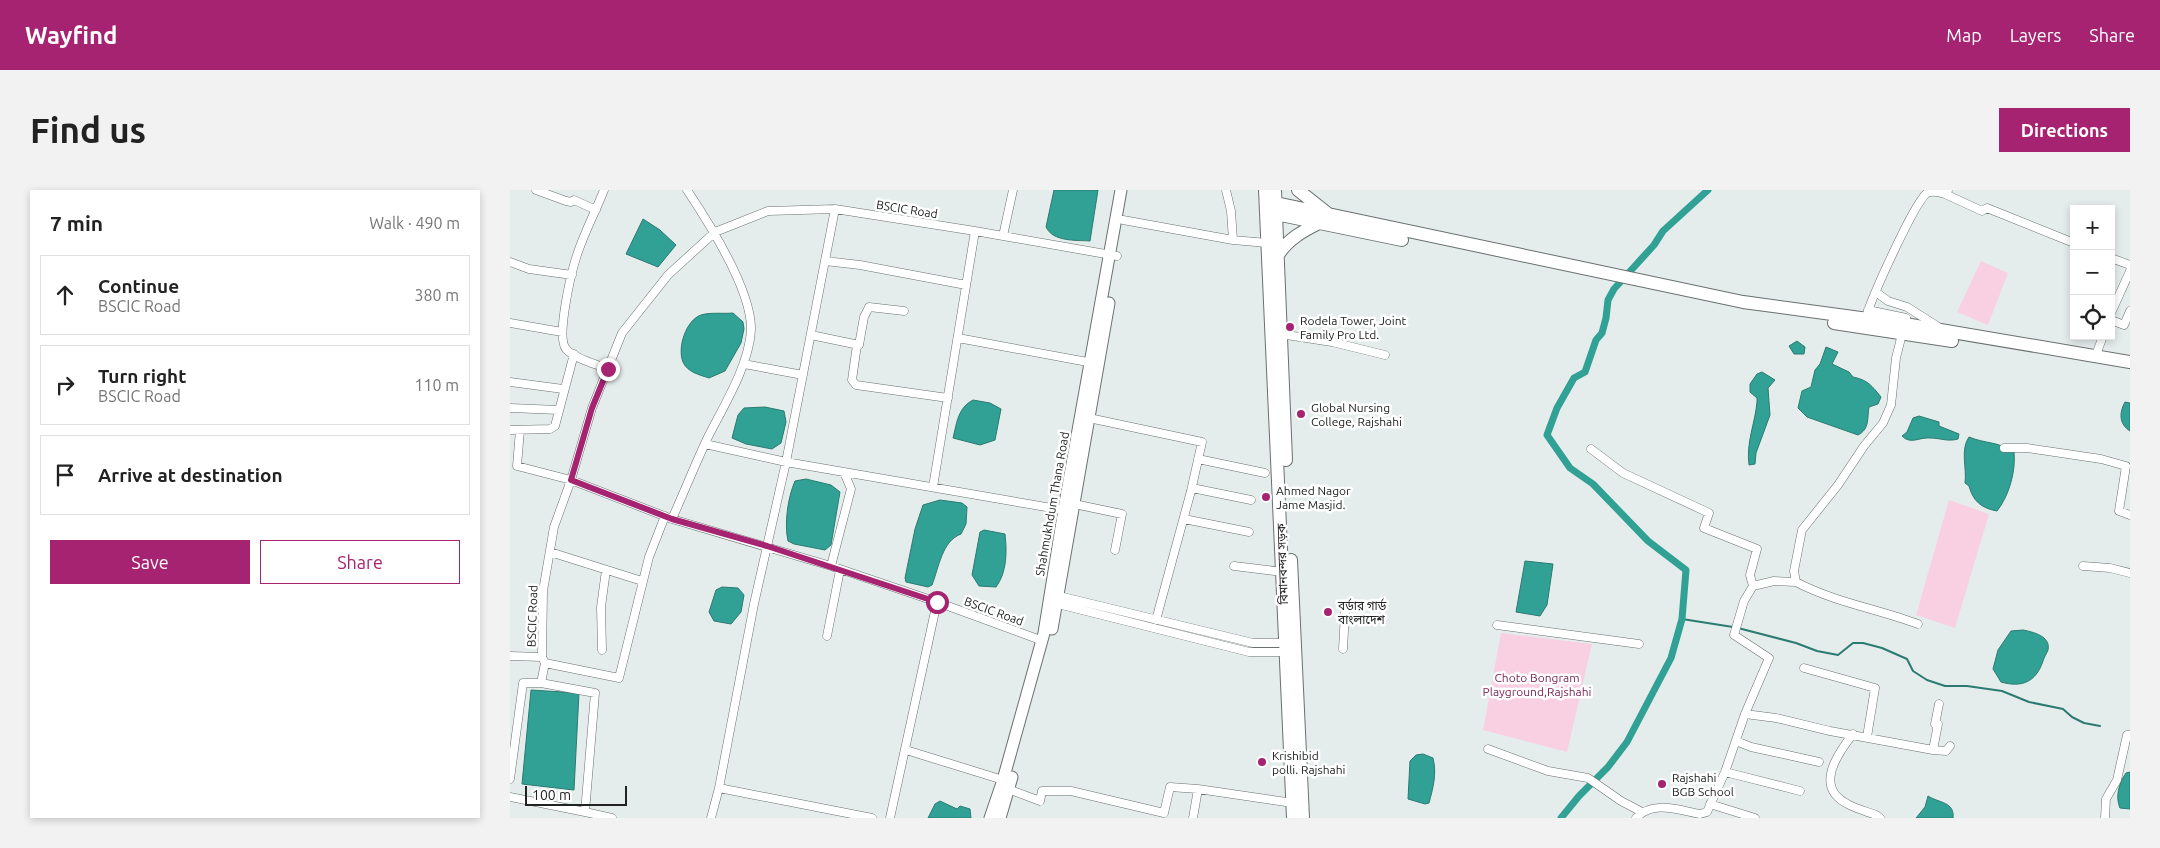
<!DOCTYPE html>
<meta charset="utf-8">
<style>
:root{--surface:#fff;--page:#f2f2f2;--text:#222;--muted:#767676;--line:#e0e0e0;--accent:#a52371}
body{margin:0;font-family:Ubuntu,"Noto Sans Bengali",sans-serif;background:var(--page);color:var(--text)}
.controls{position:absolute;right:15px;top:15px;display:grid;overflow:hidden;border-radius:0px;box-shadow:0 2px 8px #0003}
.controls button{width:45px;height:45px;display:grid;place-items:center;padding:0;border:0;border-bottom:1px solid var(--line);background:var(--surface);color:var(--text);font:25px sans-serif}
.scale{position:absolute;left:15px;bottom:12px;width:102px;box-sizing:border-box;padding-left:5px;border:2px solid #202322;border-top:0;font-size:14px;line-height:18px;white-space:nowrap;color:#202322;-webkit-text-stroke:4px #fff;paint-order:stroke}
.stop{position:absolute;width:15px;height:15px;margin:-11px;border:4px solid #a52371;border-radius:50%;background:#fff}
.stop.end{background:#a52371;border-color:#fff;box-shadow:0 1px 5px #0008}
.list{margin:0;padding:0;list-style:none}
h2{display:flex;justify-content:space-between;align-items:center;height:65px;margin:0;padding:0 20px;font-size:21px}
h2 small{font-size:16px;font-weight:400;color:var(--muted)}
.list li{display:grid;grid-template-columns:32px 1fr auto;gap:15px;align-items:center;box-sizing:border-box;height:80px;margin:0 10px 10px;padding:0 10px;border:1px solid var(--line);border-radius:0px}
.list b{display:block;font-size:19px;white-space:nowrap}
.list p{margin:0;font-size:16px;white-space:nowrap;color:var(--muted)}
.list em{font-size:16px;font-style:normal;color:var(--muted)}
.actions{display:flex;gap:10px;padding:15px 20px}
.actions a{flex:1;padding:11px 0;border:1px solid var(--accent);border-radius:0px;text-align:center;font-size:18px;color:var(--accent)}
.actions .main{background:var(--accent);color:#fff}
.icon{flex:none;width:28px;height:28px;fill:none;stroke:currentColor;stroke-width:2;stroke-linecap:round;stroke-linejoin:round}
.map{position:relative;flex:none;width:1620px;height:628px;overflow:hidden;border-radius:0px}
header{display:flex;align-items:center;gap:30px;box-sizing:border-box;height:70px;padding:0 25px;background:var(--accent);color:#fff}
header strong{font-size:24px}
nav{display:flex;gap:28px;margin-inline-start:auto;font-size:18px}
.intro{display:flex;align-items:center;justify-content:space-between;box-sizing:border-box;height:120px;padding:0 30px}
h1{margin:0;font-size:35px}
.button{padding:12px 22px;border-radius:0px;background:var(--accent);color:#fff;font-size:18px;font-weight:700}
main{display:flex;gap:30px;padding:0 30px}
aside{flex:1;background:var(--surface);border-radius:0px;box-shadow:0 2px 8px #0003}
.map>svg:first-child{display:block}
</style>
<header>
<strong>Wayfind</strong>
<nav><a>Map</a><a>Layers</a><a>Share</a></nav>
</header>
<div class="intro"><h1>Find us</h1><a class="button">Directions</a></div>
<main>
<aside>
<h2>7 min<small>Walk · 490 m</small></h2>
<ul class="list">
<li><svg class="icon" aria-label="ahead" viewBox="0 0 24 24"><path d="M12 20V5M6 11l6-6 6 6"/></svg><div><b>Continue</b><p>BSCIC Road</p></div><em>380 m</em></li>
<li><svg class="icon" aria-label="right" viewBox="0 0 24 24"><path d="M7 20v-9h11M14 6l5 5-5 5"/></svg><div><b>Turn right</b><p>BSCIC Road</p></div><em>110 m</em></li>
<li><svg class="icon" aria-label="arrive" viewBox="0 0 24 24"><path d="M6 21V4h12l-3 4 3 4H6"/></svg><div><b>Arrive at destination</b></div></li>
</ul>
<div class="actions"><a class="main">Save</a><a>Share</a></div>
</aside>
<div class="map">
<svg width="1620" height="628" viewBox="0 0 1620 628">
<rect width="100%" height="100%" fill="#e5edec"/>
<!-- green -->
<path fill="#f8d0e2" d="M1471,71L1498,83L1478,135L1447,122Z
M1439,310L1479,324L1445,438L1406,425Z
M991,443L1082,454L1057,562L973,540Z"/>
<!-- water -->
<path fill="#30a194" stroke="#2b7b72" d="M544,0H588L580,51C566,50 543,52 536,37Z
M133,29L150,40L166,55L148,77L116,64Z
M223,123L233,132L234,139L231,153L215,181L199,188C190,185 177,182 173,172C167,158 176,130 191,125C201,122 213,124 223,123Z
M1287,151L1295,157L1294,164H1284L1279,156Z
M1316,157L1328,162L1322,174L1339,182L1343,187C1358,190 1362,196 1371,207L1368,214L1359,217C1357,228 1360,239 1348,245L1297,227L1288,218L1292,201L1301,197L1305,180L1310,174Z
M1252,182L1265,190L1258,198L1260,225L1246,263L1245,274L1239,275C1236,252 1245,234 1247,212V208L1240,202V194L1247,184Z
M463,210L480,213L491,219L485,250L470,255L443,248C447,232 448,218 463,210Z
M1615,212L1620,213V241C1609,234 1609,223 1615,212Z
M255,217L274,221L276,232L271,253L262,259L236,254L222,248L228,225L234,218Z
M1409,226L1429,232V236L1449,244L1448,249C1438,252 1430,248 1420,248C1409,247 1401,255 1392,246L1397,242L1403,228Z
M1459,247C1476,254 1487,251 1504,262C1506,281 1499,306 1487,321C1471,318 1463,311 1459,296L1455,293C1457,278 1450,260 1459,247Z
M296,289L321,295L330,302L321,355L315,360L284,354L278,351C274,333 278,307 285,291Z
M430,310L452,313L457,317L456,334L451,344C432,351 429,377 422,395L418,397L396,392L395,388L405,339L413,315Z
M474,340L495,344C497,362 497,382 486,397L469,396L462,385L470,342Z
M1015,371L1043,374L1037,415L1030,426L1006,422Z
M212,397L228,398L234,405L231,422L221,434L204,431L199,422L206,400Z
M1513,440C1523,442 1541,446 1538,460C1537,463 1534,467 1533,471C1526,492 1512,498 1491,492L1483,479L1488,460L1501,441Z
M21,500L69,503L64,600L12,594Z
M913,564L923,568C927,584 923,598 919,613L915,614L898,609L900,571L906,565Z
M1620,582V619L1610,618C1605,607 1609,593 1616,583Z
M1418,606C1429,613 1445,612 1443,628H1406L1415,617Z
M430,611L447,619L450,616L460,619L461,628H418L425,614Z"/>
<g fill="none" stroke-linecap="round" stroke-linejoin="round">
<!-- stream -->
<path stroke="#2b7b72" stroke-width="2" d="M1172,429L1223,437
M1228,438L1286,453L1307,461L1328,465L1343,453H1353L1372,458L1397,469L1403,481L1417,490L1435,496H1457L1492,501L1519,512L1553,519L1562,527L1574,533L1590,536"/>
<!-- canal -->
<path stroke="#30a194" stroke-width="7" d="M1051,628L1069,606L1098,577L1117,552L1161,468L1172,429L1176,380L1138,351L1083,294L1060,278L1037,245L1047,218L1064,188L1075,182L1086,150L1092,143L1096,128L1098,110L1104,99L1144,55L1153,41L1198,0"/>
<!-- street casing -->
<g stroke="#69706f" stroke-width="9">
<path id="street" d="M26,0L56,11L61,12L64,10L86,20
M94,0C85,23 73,45 66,68C61,84 46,147 56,159C65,169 86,174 98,179
M716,0L721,21L723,50L757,53
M1435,4L1472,21L1477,18L1564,53
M613,30L723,50
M493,46L503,0
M1601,68L1620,75
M315,71L350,75L456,95
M0,72L19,79L62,85
M1366,102L1378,111L1397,117L1427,136
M1601,123L1620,81
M1357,124C1363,105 1404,13 1417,3C1423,0 1429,2 1435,4L1438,0
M1601,130L1614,135L1620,121
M0,133L52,142
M770,144L822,152L875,165
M301,145L349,155L354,127L359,117L394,121
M448,148L583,173
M347,155L342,190L346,195L438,208
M1586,165L1593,146
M234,174L293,185
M0,192L53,199
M0,218L49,220
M579,228L692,252L681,301L646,430
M0,240L40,239L45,236L64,164
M10,240L7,276L61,290L162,329L321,376L427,412L533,451
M195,254L276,272L559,321
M1494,258H1517L1591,269L1616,276L1609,321L1620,325
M1081,259L1113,283L1199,323L1194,338L1247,359L1240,385L1243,396
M688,269L755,283
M423,297L465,41
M682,298L741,310
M564,314L612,324L605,360
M155,326L139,367L109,488L35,473L32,467L33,401L44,337L61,290L82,218L112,143L158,85L205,42L258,21L325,19L465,41L607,66
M162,329C174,302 185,275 197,249C213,217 239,176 241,140C242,101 199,33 177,0
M674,329L739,342
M40,362L132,391
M321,376L341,299L334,282
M724,376L773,382
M1573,376L1600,378L1620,383
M1286,392C1324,412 1368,419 1408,434
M545,405L743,453H776
M544,413L739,462H776
M987,435L1129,454
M317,446L330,380
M833,459L835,423
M92,460L91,417L96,380
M0,466L32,467
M35,473L31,493L85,503L75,622L102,628
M1294,478L1365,498L1357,547
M1235,524L1266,528L1320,541L1423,560L1428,534H1425L1429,514
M1343,544C1332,558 1311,586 1325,604C1334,616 1353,620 1366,625L1370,628
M1226,551L1241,557L1309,572
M978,559L1038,581L1078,588L1111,611L1132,622
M396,560L493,590
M1423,560L1436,561L1440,556
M1215,582L1290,601
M0,589L13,493H31
M209,598L362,628
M498,599L530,611L532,601H561L654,623L660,597L688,599L783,613
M0,607L75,622
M1200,614L1245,628
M201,628L209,598L244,414L276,272L325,19
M380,628L427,412
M683,628L688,599
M1126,628C1143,610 1168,620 1190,624L1197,622L1215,582L1235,524L1259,468L1224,445L1234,411L1243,396L1264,391L1286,392L1284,381L1292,340L1328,295L1354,256L1373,233L1381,215L1386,168L1396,128L1358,120
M1595,628L1596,609L1607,590L1617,545H1620"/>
</g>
<!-- secondary casing -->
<g stroke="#69706f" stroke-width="13">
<path id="secondary" d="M542,439L599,113
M480,628L493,590L534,443L555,313L611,0
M490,628L502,587"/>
</g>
<!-- primary casing -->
<g stroke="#69706f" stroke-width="14">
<path id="primary" d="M755,0L783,628
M765,0L776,270
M788,0L817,23
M766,13L1233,112L1395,134L1620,172
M766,24L892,50
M768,65C778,49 793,41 809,33
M1324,133L1442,151
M781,370L793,628"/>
</g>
<!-- street -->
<use href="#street" stroke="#fff" stroke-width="8"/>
<!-- secondary -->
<use href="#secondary" stroke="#fff" stroke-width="11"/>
<!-- primary -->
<use href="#primary" stroke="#fff" stroke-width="12"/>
</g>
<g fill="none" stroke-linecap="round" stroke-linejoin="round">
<!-- route -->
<path stroke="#a52371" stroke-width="6" d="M98,179L82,218L61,290L162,329L257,356L427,412"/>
</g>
<!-- markers -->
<g fill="#a52371" stroke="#fff" stroke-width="2">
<circle cx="780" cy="137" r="5"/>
<circle cx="791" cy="224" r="5"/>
<circle cx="756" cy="307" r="5"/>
<circle cx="818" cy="422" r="5"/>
<circle cx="752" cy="572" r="5"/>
<circle cx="1152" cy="594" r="5"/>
</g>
<g text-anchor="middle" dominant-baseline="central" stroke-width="5" stroke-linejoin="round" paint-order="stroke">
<!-- street labels -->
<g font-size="12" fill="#202322" stroke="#fff">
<text transform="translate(397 19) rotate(9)">BSCIC Road</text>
<text transform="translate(542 314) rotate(-80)">Shahmukhdum Thana Road</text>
<text transform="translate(772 374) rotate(-92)">বিমানবন্দর সড়ক</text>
<text transform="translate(484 421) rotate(20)">BSCIC Road</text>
<text transform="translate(22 426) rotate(-88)">BSCIC Road</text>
</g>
<!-- poi labels -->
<g font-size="12" fill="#202322" stroke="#fff" text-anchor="start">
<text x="790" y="130">Rodela Tower, Joint<tspan x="790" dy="14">Family Pro Ltd.</tspan></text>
<text x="801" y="217">Global Nursing<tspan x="801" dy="14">College, Rajshahi</tspan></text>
<text x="766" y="300">Ahmed Nagor<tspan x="766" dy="14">Jame Masjid.</tspan></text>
<text x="828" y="415">বর্ডার গার্ড<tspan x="828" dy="14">বাংলাদেশ</tspan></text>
<text x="762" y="565">Krishibid<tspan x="762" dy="14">polli. Rajshahi</tspan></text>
<text x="1162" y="587">Rajshahi<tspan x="1162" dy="14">BGB School</tspan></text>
</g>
<!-- park labels -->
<g font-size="12" fill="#7b2556" stroke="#fff">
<text x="1027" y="487">Choto Bongram<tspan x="1027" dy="14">Playground,Rajshahi</tspan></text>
</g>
</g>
</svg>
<div class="controls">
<button>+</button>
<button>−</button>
<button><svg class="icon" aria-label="locate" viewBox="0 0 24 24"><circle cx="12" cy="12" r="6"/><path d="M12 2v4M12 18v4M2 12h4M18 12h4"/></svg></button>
</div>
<div class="scale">100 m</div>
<div class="stop" style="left:427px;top:412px"></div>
<div class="stop end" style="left:98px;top:179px"></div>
</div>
</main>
